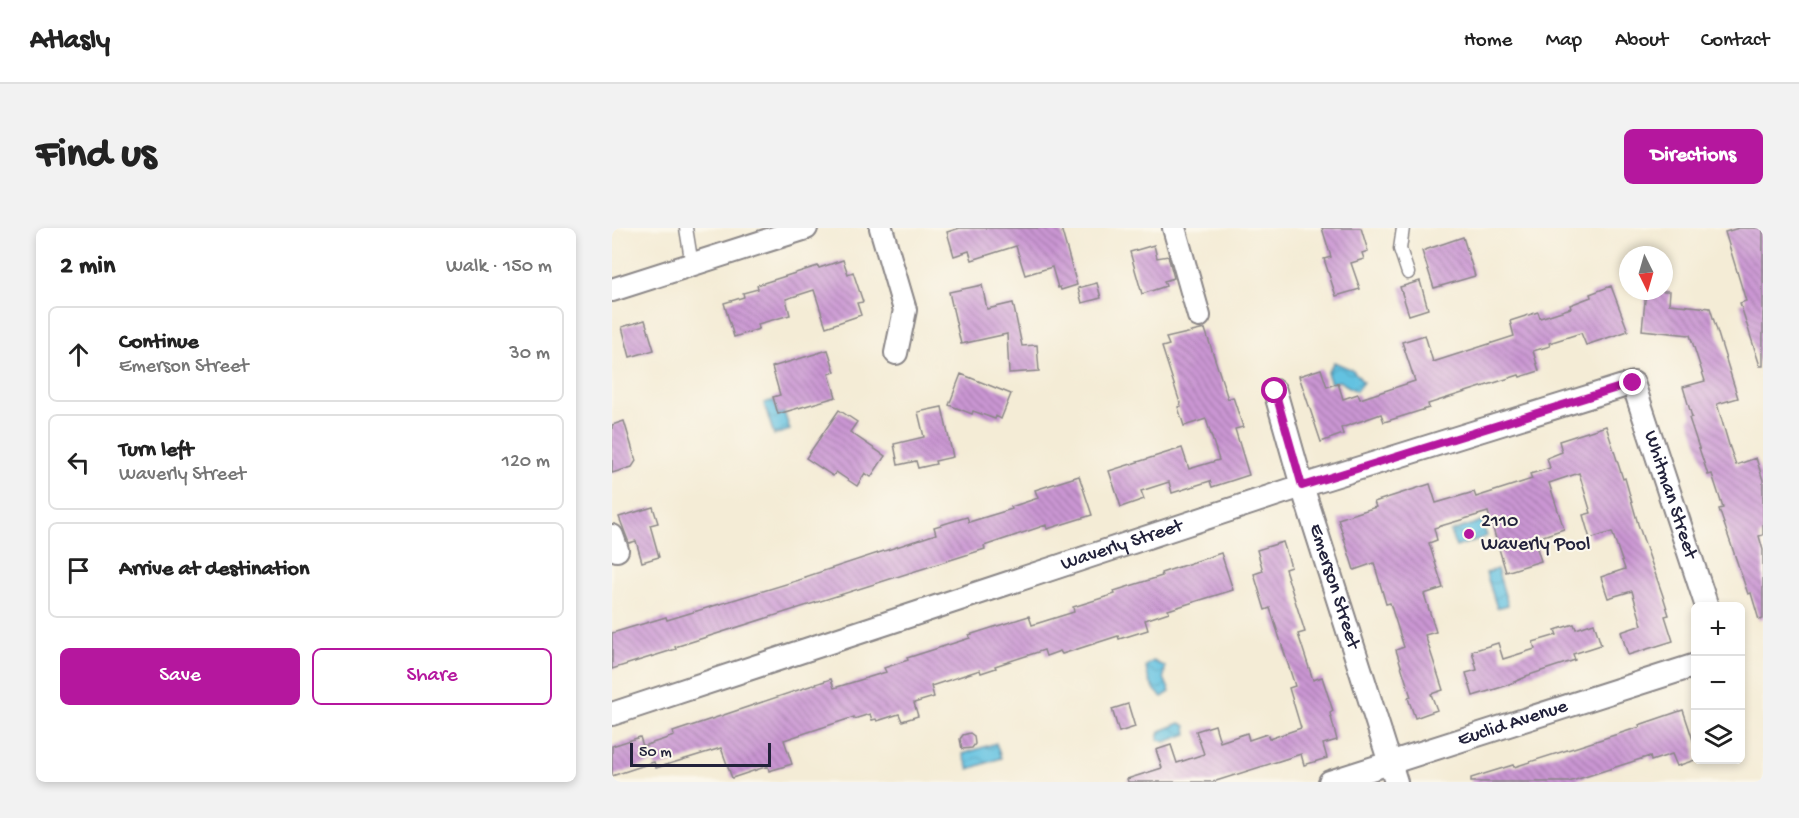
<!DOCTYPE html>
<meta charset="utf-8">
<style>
:root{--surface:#fff;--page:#f2f2f2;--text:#222;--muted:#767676;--line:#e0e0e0;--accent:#b5179e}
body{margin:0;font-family:"Gochi Hand",sans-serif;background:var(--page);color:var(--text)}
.controls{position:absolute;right:18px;bottom:18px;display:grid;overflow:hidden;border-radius:9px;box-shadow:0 3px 9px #0003}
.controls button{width:54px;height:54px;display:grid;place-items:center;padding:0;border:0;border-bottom:2px solid var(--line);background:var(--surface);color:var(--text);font:30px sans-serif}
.compass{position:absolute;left:1007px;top:18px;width:54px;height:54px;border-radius:50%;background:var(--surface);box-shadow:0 3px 9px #0003;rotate:175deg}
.scale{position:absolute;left:18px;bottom:15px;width:141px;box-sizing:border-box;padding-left:6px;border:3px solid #22223b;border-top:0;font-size:16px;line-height:21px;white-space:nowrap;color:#22223b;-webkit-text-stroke:4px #fbf7ec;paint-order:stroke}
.stop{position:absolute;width:18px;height:18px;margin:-14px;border:4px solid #b5179e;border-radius:50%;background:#fff}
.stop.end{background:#b5179e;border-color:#fff;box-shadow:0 2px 6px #0008}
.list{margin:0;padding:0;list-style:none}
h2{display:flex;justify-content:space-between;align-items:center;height:78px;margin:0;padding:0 24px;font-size:26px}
h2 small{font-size:20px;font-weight:400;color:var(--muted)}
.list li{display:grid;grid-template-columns:39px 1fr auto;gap:18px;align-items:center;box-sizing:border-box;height:96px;margin:0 12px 12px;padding:0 12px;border:2px solid var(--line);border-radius:9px}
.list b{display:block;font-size:22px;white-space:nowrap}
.list p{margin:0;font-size:20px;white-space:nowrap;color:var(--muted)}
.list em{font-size:20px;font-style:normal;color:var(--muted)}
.actions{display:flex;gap:12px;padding:18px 24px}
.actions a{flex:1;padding:14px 0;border:2px solid var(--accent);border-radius:9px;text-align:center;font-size:21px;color:var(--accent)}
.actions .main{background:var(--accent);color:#fff}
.icon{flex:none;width:33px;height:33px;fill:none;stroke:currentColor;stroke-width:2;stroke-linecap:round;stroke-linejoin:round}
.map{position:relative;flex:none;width:1151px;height:554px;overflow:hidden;border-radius:9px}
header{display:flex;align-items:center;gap:36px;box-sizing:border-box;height:84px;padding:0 30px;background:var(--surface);border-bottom:2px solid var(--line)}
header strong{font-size:28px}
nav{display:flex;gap:33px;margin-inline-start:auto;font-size:21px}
.intro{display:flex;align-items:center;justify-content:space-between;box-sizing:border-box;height:144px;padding:0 36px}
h1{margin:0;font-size:42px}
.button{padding:15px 27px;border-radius:9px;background:var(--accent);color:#fff;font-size:21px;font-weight:700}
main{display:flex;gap:36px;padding:0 36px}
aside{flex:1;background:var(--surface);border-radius:9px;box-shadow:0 3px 9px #0003}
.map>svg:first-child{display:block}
</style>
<header>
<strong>Atlasly</strong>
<nav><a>Home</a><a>Map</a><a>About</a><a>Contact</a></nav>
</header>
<div class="intro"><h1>Find us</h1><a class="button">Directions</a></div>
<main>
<aside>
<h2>2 min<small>Walk · 150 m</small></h2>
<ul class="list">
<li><svg class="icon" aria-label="ahead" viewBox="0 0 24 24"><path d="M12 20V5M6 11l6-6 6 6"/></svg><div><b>Continue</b><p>Emerson Street</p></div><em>30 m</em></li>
<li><svg class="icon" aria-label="left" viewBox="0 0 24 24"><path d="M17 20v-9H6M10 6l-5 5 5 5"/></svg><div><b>Turn left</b><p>Waverly Street</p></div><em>120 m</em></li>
<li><svg class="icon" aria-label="arrive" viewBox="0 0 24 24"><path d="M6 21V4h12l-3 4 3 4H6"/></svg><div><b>Arrive at destination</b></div></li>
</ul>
<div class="actions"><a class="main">Save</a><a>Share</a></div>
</aside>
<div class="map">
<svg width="1151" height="554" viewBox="0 0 1151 554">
<defs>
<pattern id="water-waves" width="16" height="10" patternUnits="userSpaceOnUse" patternTransform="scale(1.5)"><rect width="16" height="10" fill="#63c2e1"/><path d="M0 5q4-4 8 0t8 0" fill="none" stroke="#56a6c2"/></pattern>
<pattern id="building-back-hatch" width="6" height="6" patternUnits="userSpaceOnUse" patternTransform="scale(1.5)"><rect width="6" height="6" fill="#ca96d3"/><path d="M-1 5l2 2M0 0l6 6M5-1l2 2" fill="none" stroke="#a47aac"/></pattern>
</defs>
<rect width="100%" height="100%" fill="#fbf7ec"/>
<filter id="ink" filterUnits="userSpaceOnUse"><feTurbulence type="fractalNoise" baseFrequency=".0167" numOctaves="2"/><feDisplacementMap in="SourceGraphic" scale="12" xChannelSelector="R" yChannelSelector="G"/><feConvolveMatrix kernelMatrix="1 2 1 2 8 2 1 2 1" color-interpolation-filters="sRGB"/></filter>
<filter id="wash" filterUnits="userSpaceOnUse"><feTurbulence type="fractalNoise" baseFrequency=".008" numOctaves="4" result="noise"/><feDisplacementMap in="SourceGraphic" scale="24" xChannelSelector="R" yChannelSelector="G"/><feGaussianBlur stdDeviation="1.35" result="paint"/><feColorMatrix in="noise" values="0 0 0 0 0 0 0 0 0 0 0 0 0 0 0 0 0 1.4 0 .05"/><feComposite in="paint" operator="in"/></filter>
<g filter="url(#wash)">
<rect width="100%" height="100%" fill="#f4ecd6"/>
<!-- water -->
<path fill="url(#water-waves)" stroke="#42728e" stroke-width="1.5" d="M722,134L741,142L751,154L744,163L727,153L719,155L715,145Z
M162,172L166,186L172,184L178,202L162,207L152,175Z
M870,293L875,308L844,319L838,304Z
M885,341L896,377L885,380L874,345Z
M541,433L553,439L552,450L558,464L550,469C540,461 535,452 534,438Z
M568,495L574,498L575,506L553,514L546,511L548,503Z
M384,515L389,530L357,541L351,526Z"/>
<g id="blocks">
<!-- building -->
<path fill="url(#building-back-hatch)" d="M348,0H449L465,57L449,62L448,59L446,60L440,39L413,47L404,18L360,32L357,23L342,28L335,4Z
M710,0H749L756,23L750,25L752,31L739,35L748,61L724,68L712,31L719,29Z
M1127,0H1151V138H1148L1128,75L1134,73L1113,4Z
M851,9L863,48L822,60L810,23Z
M542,17L545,30L556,28L562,50L552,53L554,58L530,66L518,24Z
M231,32L236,46L241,44L251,74L245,75L249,87L214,99L202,62L174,71L178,87L146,96L147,101L122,109L112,75L132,69L131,65L146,61L145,57L206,38L207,40Z
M808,53L816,81L797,87L788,59Z
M485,55L489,70L470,75L466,60Z
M370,57L375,81L401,75L410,118L425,117L427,143L397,145L395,106L349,116L337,64Z
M999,58L1016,103L974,117L969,105L937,115L938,118L921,123L927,143L908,149L907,147L816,176L817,180L772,194L769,186L729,200L731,206L709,214L687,148L709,141L715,159L726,155L731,171L746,166L748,171L803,153L790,114L813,107L821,134L902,108L898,93L926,84L928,90L959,80L958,77L979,69L978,66Z
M1034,63H1058L1057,76L1098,80L1126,170L1105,176L1117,217L1124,237L1144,230L1151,252V307L1147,308L1151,322V391L1147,392L1139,365L1136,366L1107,281L1111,280L1100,246L1096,247L1077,190L1080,189L1071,159L1093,153L1078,107L1030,102Z
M33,92L42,122L18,129L10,99Z
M593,101L616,171L621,169L631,199L623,201L637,247L600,259L598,253L560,265L557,254L529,263L532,271L509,279L497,243L570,220L577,241L607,232L594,191L572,198L566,179L569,178L550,119L557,117L554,110Z
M216,122L223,144L217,146L224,169L166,186L161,169L168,167L160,139Z
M349,146L399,166L389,191L384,188L383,191L361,183L360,186L337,177Z
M330,179L341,229L323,233L324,236L306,240L304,233L286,237L282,216L312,209L306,184Z
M227,182L245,194L238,204L273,228L259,249L253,245L245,258L224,244L221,248L194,230Z
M12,193L24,233L20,239L0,245V197Z
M994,198L1011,251L1013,250L1026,296L1051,368L1057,387L1053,388L1061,413L1016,427L1009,404L1030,397L1020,363L996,370L989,349L1013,341L1000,304L978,311L971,287L979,285L967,245L937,255L952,301L922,311L929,333L894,344L876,284L822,300L825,312L817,315L831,360L812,366L824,404L813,407L831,462L819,466L825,482L803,490L796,470L799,469L784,422L792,419L778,375L774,376L762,335L742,342L726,291L764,279L762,274L818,256L824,275L862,264L864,269L920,251L918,246L938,240L935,230L950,224L947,213Z
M467,248L480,287L435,301L434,297L372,318L373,321L63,419L64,421L0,441V405L54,389L55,392L194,350L193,349L324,306L322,299L355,289L357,294L400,281L399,279L426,270L423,262Z
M41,279L46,295L38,297L47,329L30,334L24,313L17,315L7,289Z
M671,314L679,339L673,341L693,404L686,406L701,452L710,449L721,483L718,485L725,512L711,516L715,530L692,537L689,526L601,554H516L515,551L550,540L544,522L559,517L565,535L592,526L584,503L603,497L608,514L635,505L637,512L655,506L657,511L689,500L677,460L683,458L658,380L653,382L642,346L651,343L645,322Z
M609,325L621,362L556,382L557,384L533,392L536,402L507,411L506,408L450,426L448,423L434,428L432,422L383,438L384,440L369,445L368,442L319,458L322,469L302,475L306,488L290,493L287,486L265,493L264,491L260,492L258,486L242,491V489L172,512L180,536L157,543L156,538L120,550L109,520L44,540L42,534L0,548V518L28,509L31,518L62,508L61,504L219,451L222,460L274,444L272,440L296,432L295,430L358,410L357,407L417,388L420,397L462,384L461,379L503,366L502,363L550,348L549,345Z
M982,395L989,417L961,426L963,432L914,448V449L890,459L861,468L854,445L865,442L860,423L886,415L891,431L923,421L921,414L945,407L943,402L962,396L964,401Z
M516,476L523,499L507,504L500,481Z
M1071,482L1083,518V532L1065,538L1060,526L1039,533L1038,528L957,554H859V550L901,537L902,539L1028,499L1027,497Z
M358,505L362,508L363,516L360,520L350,521L348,511L351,507Z"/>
</g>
</g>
<g filter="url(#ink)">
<use href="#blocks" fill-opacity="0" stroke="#8b8788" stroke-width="1.5"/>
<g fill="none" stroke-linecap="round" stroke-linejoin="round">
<!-- service casing -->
<g stroke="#8b8788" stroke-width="15">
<path id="service" d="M74,0L80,37
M791,0L788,21L796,45"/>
</g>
<!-- minor casing -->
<g stroke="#8b8788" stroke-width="26">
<g id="minor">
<path d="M269,0L293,82L284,125"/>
<path d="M562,0L587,88"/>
<path d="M0,62L194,0"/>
<path id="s1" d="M663,163L690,258L784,554"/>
<path d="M0,308L5,322"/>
<path id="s2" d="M0,486L690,258L1021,155L1095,379"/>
<path id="s3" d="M718,554L1084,437"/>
</g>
</g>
<!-- service -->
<use href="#service" stroke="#fff" stroke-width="12"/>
<!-- minor -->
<use href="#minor" stroke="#fff" stroke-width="22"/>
</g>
</g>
<g fill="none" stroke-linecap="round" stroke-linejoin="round" filter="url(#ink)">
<!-- route -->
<path stroke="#b5179e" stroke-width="8" d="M663,163L690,258L1021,155"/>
</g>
<!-- markers -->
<circle fill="#b5179e" stroke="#fbf7ec" stroke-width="2" cx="857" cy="306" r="6"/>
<g text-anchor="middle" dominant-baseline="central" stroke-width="4.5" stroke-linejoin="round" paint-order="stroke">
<!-- street labels -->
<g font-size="20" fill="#22223b" stroke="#fbf7ec">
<text stroke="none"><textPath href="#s2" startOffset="1191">Whitman Street</textPath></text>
<text stroke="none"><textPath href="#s2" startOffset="537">Waverly Street</textPath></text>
<text stroke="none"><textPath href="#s1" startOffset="204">Emerson Street</textPath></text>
<text stroke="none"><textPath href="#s3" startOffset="192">Euclid Avenue</textPath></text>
</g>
<!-- poi labels -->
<g font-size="20" fill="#22223b" stroke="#fbf7ec" text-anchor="start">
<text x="869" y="294">2110<tspan x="869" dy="23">Waverly Pool</tspan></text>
</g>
</g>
</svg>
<div class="controls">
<button>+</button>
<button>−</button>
<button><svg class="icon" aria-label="layers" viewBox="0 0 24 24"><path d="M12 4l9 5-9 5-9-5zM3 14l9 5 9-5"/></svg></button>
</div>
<svg class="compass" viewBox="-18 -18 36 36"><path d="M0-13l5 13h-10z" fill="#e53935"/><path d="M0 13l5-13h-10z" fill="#767676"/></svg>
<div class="scale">50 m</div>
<div class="stop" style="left:663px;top:163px"></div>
<div class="stop end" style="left:1021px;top:155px"></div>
</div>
</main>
